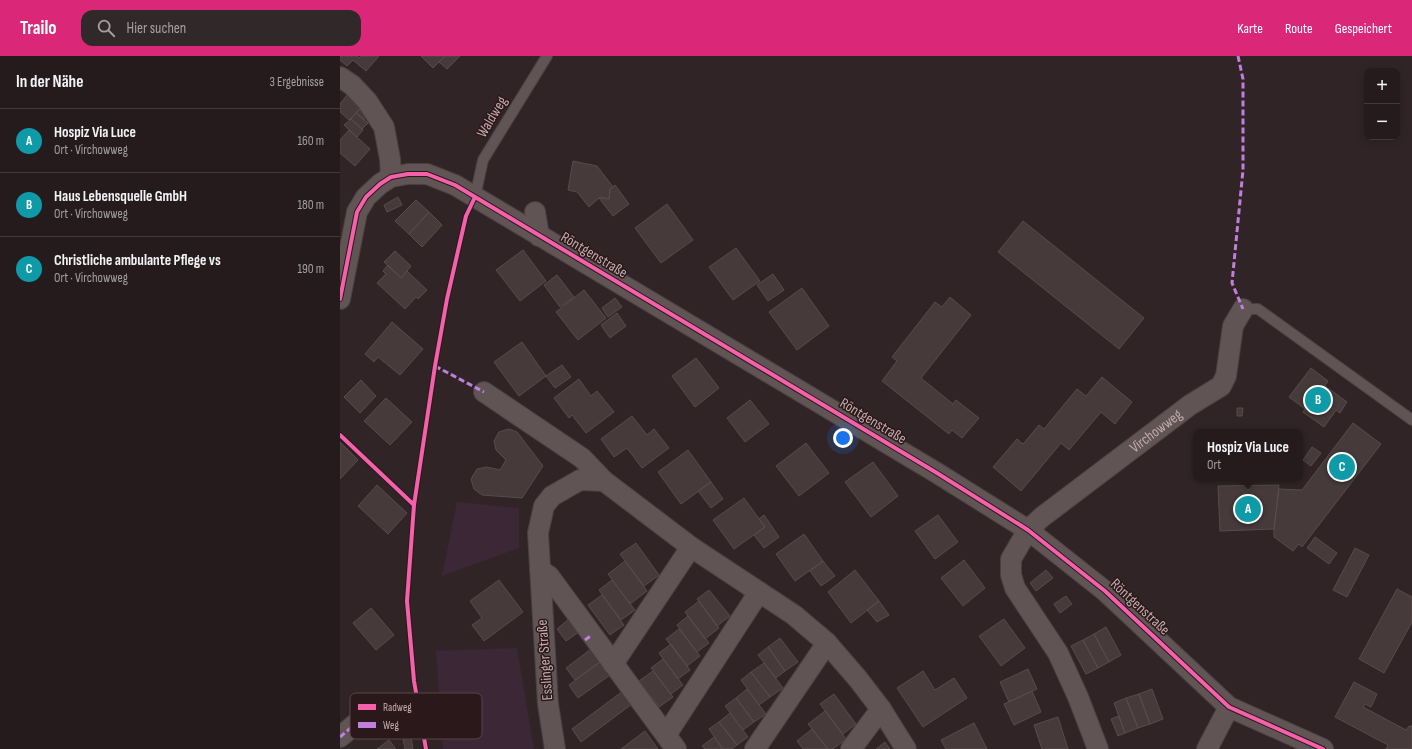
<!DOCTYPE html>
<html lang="de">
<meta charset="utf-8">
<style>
:root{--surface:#251b1c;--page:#312829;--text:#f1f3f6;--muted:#a3a1a3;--line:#42393b;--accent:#db2777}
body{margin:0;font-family:"Sofia Sans Condensed",sans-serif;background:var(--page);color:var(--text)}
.controls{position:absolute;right:12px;top:12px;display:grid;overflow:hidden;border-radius:8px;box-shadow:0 2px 10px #0003}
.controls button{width:36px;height:36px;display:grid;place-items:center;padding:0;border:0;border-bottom:1px solid var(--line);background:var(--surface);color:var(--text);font:20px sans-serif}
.you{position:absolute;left:503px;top:382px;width:14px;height:14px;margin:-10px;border:3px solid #fff;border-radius:50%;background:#1a73e8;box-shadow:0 0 0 6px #1a73e833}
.badge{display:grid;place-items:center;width:26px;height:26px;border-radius:50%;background:var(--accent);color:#fff;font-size:13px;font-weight:700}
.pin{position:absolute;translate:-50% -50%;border:2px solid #fff;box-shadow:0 1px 4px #0006}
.popup{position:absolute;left:853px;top:373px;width:110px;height:52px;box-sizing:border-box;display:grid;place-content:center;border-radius:8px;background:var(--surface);filter:drop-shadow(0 1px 3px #0005);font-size:13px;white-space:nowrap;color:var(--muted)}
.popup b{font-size:15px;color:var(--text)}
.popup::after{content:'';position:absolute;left:50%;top:100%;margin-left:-8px;border:8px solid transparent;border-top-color:var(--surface)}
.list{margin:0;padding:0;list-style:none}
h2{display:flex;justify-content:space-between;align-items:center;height:52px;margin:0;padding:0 16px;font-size:17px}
h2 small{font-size:13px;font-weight:400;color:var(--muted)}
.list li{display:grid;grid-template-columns:26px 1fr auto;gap:12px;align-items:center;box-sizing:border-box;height:64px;padding:0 16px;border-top:1px solid var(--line)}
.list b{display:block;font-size:15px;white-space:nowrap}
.list p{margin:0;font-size:13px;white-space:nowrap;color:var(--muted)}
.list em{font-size:13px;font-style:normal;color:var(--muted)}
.icon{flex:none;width:22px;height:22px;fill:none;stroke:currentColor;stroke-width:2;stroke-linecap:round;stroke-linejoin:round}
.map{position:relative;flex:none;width:1072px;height:693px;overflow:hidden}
header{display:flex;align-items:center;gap:24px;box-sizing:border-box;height:56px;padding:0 20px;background:var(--accent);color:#fff}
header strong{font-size:19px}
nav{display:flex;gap:22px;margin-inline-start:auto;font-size:14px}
.search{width:280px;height:36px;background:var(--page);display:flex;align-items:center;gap:10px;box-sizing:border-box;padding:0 14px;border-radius:12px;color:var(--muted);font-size:15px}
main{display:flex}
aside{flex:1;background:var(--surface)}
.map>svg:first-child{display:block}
</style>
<header>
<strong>Trailo</strong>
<div class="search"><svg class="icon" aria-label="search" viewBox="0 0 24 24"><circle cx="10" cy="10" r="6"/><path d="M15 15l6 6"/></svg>Hier suchen</div>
<nav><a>Karte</a><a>Route</a><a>Gespeichert</a></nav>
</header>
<main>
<aside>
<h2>In der Nähe<small>3 Ergebnisse</small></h2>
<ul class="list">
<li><span class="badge" style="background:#0f9aa8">A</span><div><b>Hospiz Via Luce</b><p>Ort · Virchowweg</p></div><em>160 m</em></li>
<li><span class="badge" style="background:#0f9aa8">B</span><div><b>Haus Lebensquelle GmbH</b><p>Ort · Virchowweg</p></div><em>180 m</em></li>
<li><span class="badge" style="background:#0f9aa8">C</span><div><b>Christliche ambulante Pflege vs</b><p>Ort · Virchowweg</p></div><em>190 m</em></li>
</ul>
</aside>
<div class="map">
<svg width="1072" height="693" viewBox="0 0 1072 693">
<rect width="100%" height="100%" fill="#312426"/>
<!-- green -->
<path fill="#3c2736" d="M117,446L179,452V492L102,520Z
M177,592L194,693H103L96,595Z"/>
<!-- building -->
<path fill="#463a3b" stroke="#5a4b4d" d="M0,0H17L19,2L21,0H39L26,15L13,4L7,10L0,4Z
M81,0H105L93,12Z
M105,0H120L107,13L99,6Z
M8,38L22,51L9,64L0,56V48Z
M20,52L28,59L24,64L16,57Z
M16,57L28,67L22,73L11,63Z
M11,63L23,74L17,81L4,69Z
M9,74L30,93L15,110L0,97V84Z
M233,105L257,110L273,131L270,133L269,143L260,141L249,151L237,136L228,134Z
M275,129L289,148L273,160L259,142L269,143L270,133Z
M58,141L62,149L47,156L44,149Z
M76,144L89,156L69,178L55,165Z
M327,148L353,184L321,207L295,172Z
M89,156L102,169L82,191L69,178Z
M683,165L804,262L779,293L658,196Z
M396,192L420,225L393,244L369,211Z
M183,194L206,225L180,245L156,214Z
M55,195L71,210L61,222L44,206Z
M48,209L61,222L67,215L87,234L78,243L76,241L65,253L37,227L46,218L43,215Z
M433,218L444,234L428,245L417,229Z
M217,219L234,241L220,251L204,229Z
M462,232L489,270L457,294L429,256Z
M244,234L266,262L238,284L216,256Z
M610,241L631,259L581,322L613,348L616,344L639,362L622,382L612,374L609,378L542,325L557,305L552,301L595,246L602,251Z
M275,242L282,251L268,261L262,252Z
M277,257L286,270L270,282L261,269Z
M52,266L83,293L60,319L38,301L34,306L25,298Z
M182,286L206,320L179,340L154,306Z
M356,302L379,332L355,351L332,320Z
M222,309L231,321L215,332L206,320Z
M971,312L988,325L985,330L1007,346L1000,357L996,354L984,371L963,356L965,353L949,341Z
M762,321L792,346L775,368L761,356L729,394L721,387L681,435L653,411L677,383L683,388L699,369L704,373L737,333L746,340Z
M239,323L251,340L257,335L274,356L246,377L232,359L229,362L214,342Z
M21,324L36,340L20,357L4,341Z
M46,342L72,366L50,389L24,365Z
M410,344L429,368L405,386L387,362Z
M897,352H903L902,360H897Z
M292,360L307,379L314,373L329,392L302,412L287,392L274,401L261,383Z
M1013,367L1041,388L962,491L959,488L953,495L934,481V473L939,433L962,434Z
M169,373L177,376L203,410L182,442L142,439L134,433L131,423L137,413L147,411L160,414L166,404L156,394L154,385L159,376Z
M0,386L18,404L0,423Z
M466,387L489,417L459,440L436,410Z
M972,391L981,397L971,410L963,404Z
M348,394L371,426L341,448L318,416Z
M533,406L558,440L531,461L505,426Z
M371,426L383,443L371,452L358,435Z
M37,429L67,457L48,478L18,450Z
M939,429L934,473L880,475L878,430Z
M404,442L425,471L394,493L373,464Z
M424,459L439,481L424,492L414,479L425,471L419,463Z
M598,459L618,486L595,503L575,475Z
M464,478L483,505L455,525L436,498Z
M975,481L997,497L989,508L967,492Z
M296,487L319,519L304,530L280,498Z
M1015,492L1029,499L1007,541L993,534Z
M624,504L645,532L623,550L601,522Z
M285,505L307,535L290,548L268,518Z
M483,505L495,520L481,530L470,515Z
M515,514L539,545L511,567L488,536Z
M706,514L713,522L696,535L690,527Z
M159,524L183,556L144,585L132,569L142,562L130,545Z
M272,524L295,554L281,564L259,534Z
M1057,533L1072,541V566L1044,617L1019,603Z
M369,534L390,560L377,570L357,543Z
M262,539L284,569L270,579L248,549Z
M726,540L732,548L720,557L714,548Z
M359,545L379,572L365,583L345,556Z
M539,545L549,559L537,566L527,554Z
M31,552L54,579L36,594L13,567Z
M348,560L369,587L357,596L337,569Z
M229,563L239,576L226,585L217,573Z
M664,563L685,592L661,610L639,580Z
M766,571L781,599L769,606L754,578Z
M339,573L360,600L347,610L326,583Z
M754,578L769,606L758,612L743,584Z
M440,582L458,606L445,615L428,591Z
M743,584L758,612L746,618L731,590Z
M331,588L350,614L338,623L319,597Z
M428,591L445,615L436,622L418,599Z
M251,593L260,606L235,624L226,612Z
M323,603L343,629L331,638L311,612Z
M260,606L270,619L238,642L229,629Z
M424,607L443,632L430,641L411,616Z
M688,613L697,633L669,646L660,626Z
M313,615L333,641L319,651L299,625Z
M583,615L595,634L614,622L627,642L583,671L557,632Z
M411,616L430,641L419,649L401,624Z
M1014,626L1037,638L1031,651L1025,648L1023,651L1066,674L1069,670L1071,671L1072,669V693H1046L1048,689L995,661Z
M407,633L426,658L414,666L396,642Z
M812,633L823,663L810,668L799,638Z
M283,635L292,648L241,686L232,673Z
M692,635L701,656L674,669L664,648Z
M494,638L516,668L503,678L480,648Z
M799,638L810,668L798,672L786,642Z
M396,642L414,666L403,674L385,650Z
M786,642L798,672L785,677L774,647Z
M485,655L506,683L493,693H488L468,668Z
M390,657L408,681L397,689L379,666Z
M779,660L785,677L778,680L771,663Z
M718,661L728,693H702L694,669Z
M379,666L397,689L392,693H383L369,673Z
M634,667L647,693H606L601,684Z
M472,673L488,693H463L457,685Z
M305,675L318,693H281Z
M374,681L383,693H365L362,690Z
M71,682L73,693H65L63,683Z
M49,684L56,693H37Z
M545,686L550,693H536Z"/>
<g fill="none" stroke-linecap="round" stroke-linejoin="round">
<!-- lane casing -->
<g stroke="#4a4042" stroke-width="12">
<path id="lane" d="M135,141L143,104L207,0
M903,253H918L1072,364"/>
</g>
<!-- street casing -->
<g stroke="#4a4042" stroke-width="22">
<g id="street">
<path d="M0,21L12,29L27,45L44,71L50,103L51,121"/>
<path d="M195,156L199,180"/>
<path d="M0,243L17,156L26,141L40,128L51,121L68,118H87L115,129L597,417L688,474L765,535L889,651L983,693"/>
<path d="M144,336L242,402L264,425"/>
<path d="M200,514L209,520L336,693"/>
<path d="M273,608L351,491"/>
<path d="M326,679L419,536"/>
<path d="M0,681L26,659L44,652"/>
<path d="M215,693L208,648L198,477L204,450L212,440L240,424L264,425L351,491L454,559L487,587L518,623L541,653L566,693"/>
<path d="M415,693L487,587"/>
<path d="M511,693L541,653"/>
<path id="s1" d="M758,693L738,641L718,597L675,532L671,519V503L688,474L702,461L850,349L881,330L886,320L893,270L903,253"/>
<path d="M867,693L889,651"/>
</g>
</g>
<!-- lane -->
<use href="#lane" stroke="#605455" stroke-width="10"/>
<!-- street -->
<use href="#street" stroke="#605455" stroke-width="20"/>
<!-- quiet -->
<path stroke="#c07fdc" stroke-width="3" stroke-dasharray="6 3" stroke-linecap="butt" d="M898,0L903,23V114L892,227L903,253
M95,310L144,336
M245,584L252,579
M0,681L26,659L44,652"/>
<!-- cycleway casing -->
<g stroke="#2b181a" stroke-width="6">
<path id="cycleway" d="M0,243L17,156L26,141L40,128L51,121L68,118H87L115,129L597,417L688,474L765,535L889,651L983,693
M0,379L74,449
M86,693L74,625L67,545L74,449L95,310L107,243L126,160L135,141"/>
</g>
<!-- cycleway -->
<use href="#cycleway" stroke="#f560ab" stroke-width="4"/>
</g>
<g text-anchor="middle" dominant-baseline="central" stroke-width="3" stroke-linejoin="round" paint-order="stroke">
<!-- street labels -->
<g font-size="15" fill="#c4acae" stroke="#2b181a">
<text transform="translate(152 61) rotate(-59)">Waldweg</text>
<text transform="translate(254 199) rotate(31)">Röntgenstraße</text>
<text transform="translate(533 365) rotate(31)">Röntgenstraße</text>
<text stroke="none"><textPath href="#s1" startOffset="407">Virchowweg</textPath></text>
<text transform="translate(800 551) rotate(43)">Röntgenstraße</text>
<text transform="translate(205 604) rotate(-94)">Esslinger Straße</text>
</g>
</g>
<!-- legend -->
<rect x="10" y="637" width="132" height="46" rx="6" fill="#2b181a" stroke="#594446" stroke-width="1"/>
<rect x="18" y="648" width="18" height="6" fill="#f560ab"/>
<rect x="18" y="666" width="18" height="6" fill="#c07fdc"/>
<g font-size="11" fill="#c4acae">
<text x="43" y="655">Radweg</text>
<text x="43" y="673">Weg</text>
</g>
</svg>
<div class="controls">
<button>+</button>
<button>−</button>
</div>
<div class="you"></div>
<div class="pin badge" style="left:908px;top:453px;background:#0f9aa8">A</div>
<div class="popup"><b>Hospiz Via Luce</b>Ort</div>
<div class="pin badge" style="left:978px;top:344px;background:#0f9aa8">B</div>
<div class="pin badge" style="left:1002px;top:411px;background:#0f9aa8">C</div>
</div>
</main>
